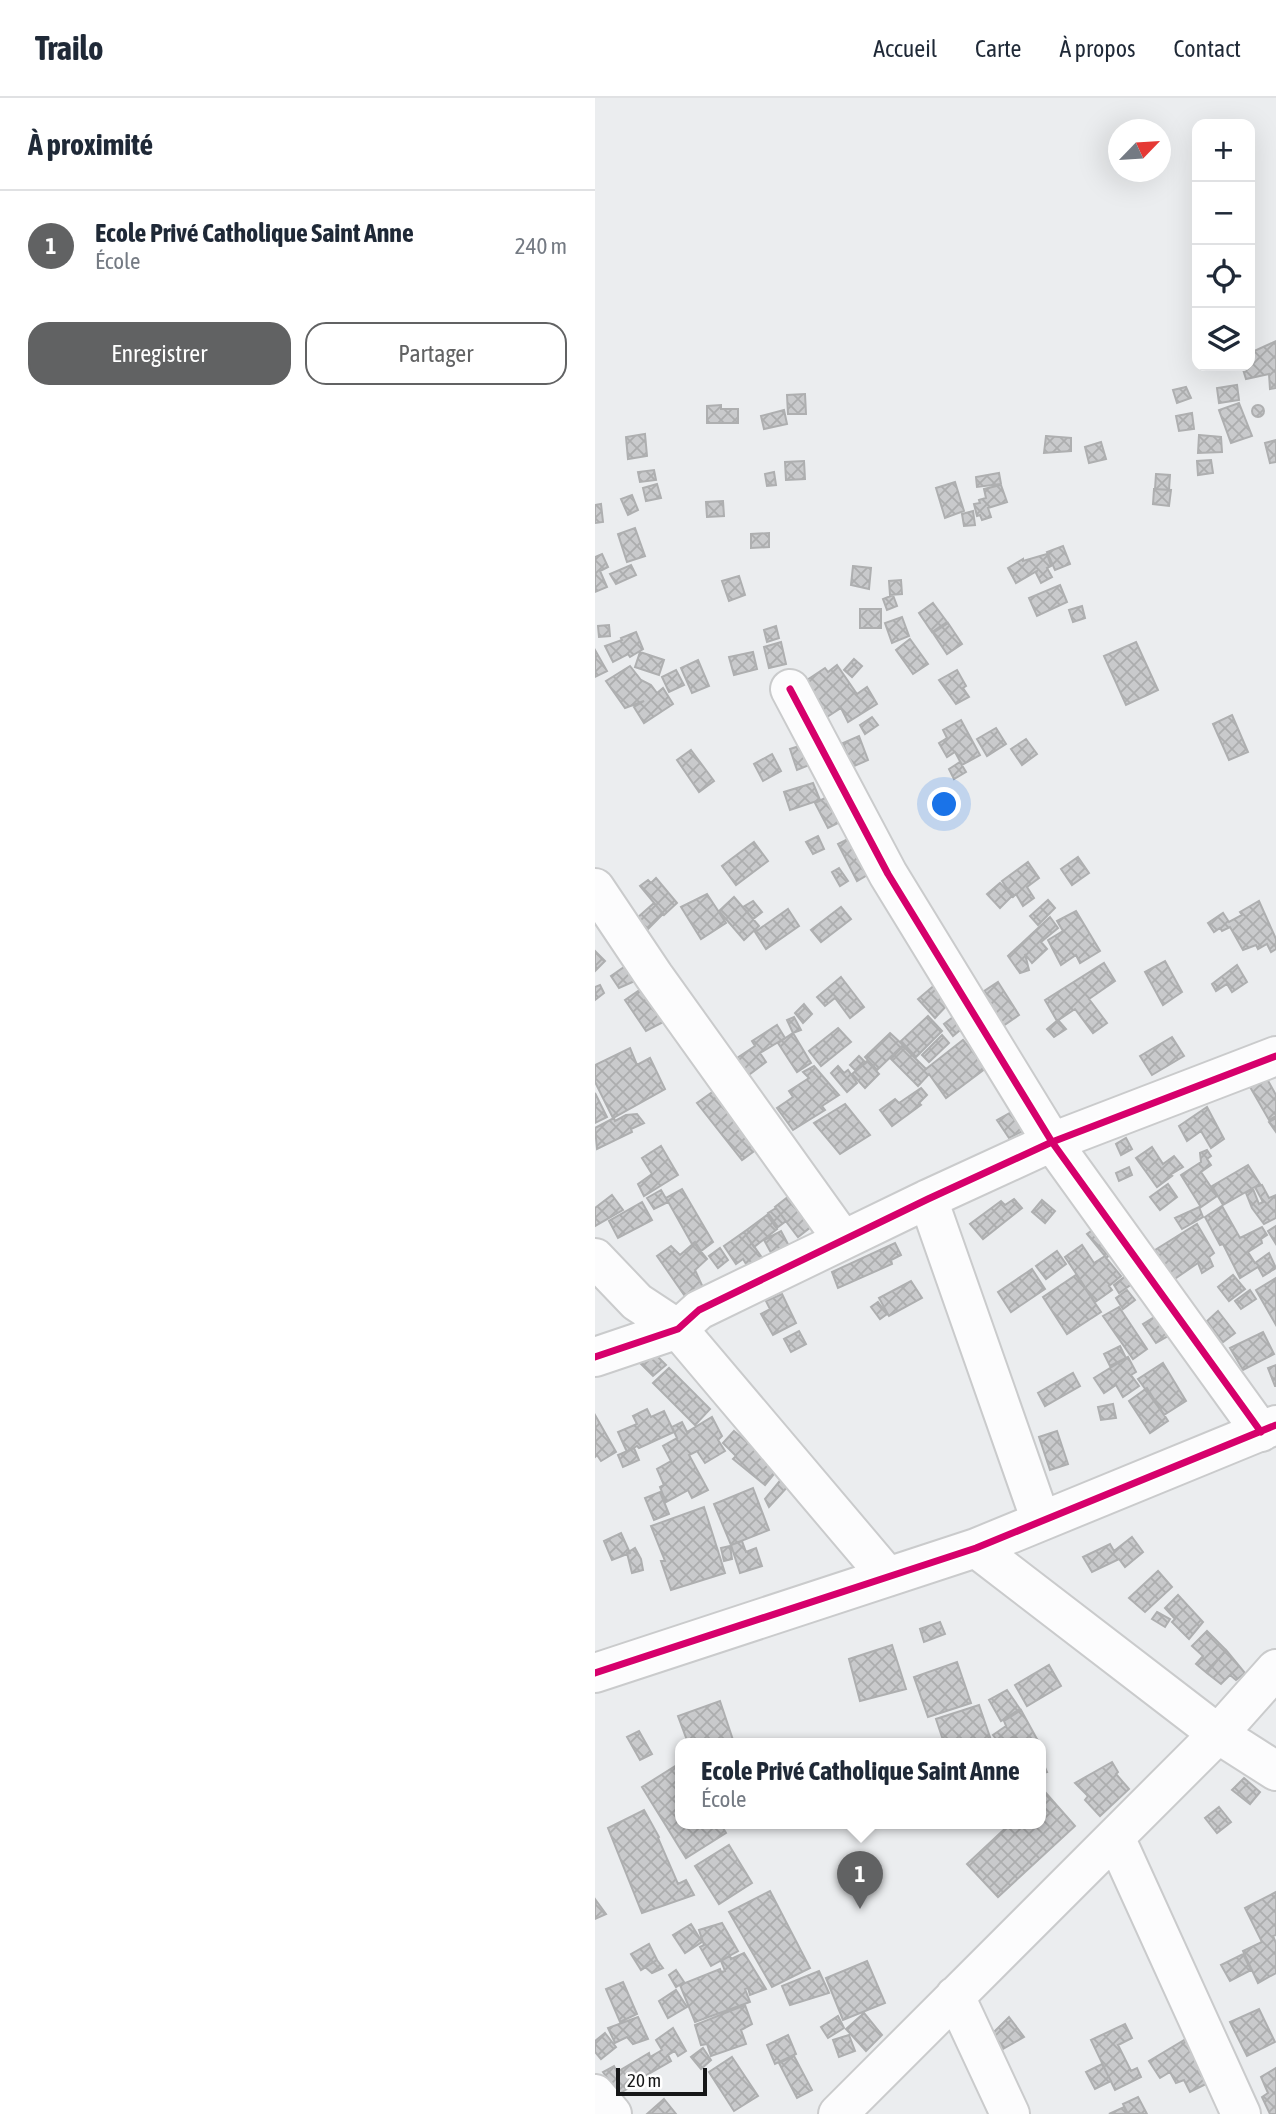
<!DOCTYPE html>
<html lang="fr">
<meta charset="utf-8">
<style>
:root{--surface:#fff;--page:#f6f6f7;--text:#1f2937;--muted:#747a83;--line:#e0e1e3;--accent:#616263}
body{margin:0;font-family:"Asap Condensed",sans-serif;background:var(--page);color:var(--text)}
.controls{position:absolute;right:21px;top:21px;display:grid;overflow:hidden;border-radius:14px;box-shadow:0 7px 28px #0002}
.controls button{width:63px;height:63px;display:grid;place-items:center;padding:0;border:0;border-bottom:2px solid var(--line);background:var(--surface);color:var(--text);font:35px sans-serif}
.compass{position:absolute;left:513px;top:21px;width:63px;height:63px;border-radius:50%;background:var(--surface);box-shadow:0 7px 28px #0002;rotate:65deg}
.scale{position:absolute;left:21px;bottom:18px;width:91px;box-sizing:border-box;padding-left:7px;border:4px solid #161718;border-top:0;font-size:19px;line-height:24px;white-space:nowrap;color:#161718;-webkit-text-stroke:5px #fff;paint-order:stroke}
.you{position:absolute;left:350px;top:707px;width:24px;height:24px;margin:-18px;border:5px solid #fff;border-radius:50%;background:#1a73e8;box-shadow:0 0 0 10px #1a73e833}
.badge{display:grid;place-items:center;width:46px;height:46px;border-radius:50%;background:var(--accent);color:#fff;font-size:23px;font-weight:700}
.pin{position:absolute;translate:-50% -58px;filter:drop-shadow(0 2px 4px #0008)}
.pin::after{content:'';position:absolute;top:37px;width:24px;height:21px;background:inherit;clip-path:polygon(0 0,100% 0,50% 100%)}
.popup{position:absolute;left:80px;top:1640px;width:371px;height:91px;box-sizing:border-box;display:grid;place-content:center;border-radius:14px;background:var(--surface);filter:drop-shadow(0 2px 5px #0005);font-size:23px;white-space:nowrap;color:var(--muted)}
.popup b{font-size:26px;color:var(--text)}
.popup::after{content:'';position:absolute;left:50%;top:100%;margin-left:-14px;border:14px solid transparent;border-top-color:var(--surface)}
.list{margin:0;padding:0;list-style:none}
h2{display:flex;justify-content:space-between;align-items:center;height:91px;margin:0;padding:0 28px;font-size:30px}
h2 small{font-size:23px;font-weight:400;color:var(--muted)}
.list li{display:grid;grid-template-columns:46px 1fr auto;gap:21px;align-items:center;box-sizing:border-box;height:112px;padding:0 28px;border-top:2px solid var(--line)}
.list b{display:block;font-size:26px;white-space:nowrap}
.list p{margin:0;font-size:23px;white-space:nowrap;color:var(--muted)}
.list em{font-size:23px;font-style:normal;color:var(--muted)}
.actions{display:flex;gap:14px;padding:21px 28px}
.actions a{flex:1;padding:16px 0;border:2px solid var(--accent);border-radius:21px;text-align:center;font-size:24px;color:var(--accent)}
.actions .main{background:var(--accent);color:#fff}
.icon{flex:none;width:38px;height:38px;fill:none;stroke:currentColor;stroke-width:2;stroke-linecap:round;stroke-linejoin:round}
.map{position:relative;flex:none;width:681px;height:2016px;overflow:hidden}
header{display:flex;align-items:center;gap:42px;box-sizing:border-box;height:98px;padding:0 35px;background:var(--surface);border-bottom:2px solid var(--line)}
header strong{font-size:33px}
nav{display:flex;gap:38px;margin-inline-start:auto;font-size:24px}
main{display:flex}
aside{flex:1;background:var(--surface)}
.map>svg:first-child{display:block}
</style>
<header>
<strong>Trailo</strong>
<nav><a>Accueil</a><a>Carte</a><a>À propos</a><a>Contact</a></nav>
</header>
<main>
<aside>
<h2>À proximité<small></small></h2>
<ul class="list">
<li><span class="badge">1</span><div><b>Ecole Privé Catholique Saint Anne</b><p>École</p></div><em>240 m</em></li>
</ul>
<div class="actions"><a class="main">Enregistrer</a><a>Partager</a></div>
</aside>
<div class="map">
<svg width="681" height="2016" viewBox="0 0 681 2016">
<defs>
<pattern id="building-cross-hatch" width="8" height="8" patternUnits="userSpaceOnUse" patternTransform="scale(1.75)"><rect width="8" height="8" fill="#c9cacc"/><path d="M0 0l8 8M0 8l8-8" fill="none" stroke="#acadae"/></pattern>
</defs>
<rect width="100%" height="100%" fill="#ebedef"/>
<!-- building -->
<path fill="url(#building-cross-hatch)" stroke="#aeafb0" stroke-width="2" d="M681,243V290L675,291L674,276L651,281L647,268H655V255Z
M642,287L644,302L624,305L622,290Z
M591,289L596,300L582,305L578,292Z
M210,296L211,316H193L192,297Z
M644,305L657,338L636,345L624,312Z
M657 313a6 6 0 1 1 12 0a6 6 0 1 1-12 0Z
M126,307V311H143V325H112V308Z
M189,312L192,326L169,331L166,318Z
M597,315L599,331L584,333L581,318Z
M50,336L52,358L33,361L31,339Z
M604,337L626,339L627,354L603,355Z
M451,338L476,340V353L449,355Z
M681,342V364L675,365L670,345Z
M506,344L511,361L494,365L490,349Z
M616,362L618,375L603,377L602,363Z
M209,363L210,381L191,382L190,364Z
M59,372L61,382L45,384L43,374Z
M179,374L181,387L172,388L170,376Z
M404,375L406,386L382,389L381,379Z
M561,376L575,377L574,392L560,391Z
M360,384L369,413L350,420L341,390Z
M62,386L66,400L51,403L48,390Z
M406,387L412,404L393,410L396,419L387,422L385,417L382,418L379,406L385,405L384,402L391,400L389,391Z
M559,391L576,392L574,408L558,406Z
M37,397L43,412L33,417L26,401Z
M128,403L129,418L112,419L111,404Z
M6,406L8,424L0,425V407Z
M378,413L380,427L369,428L367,416Z
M40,430L50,458L32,464L23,436Z
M174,435V449L156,450V436Z
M468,448L475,466L460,472L452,454Z
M7,456L13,469L5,473L12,489L0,494V459Z
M452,456L456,468L452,470L457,479L446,485L441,475L442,473L421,485L413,470L428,461V463Z
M36,467L41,477L21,486L15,476Z
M258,468L276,470L274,491L256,487Z
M144,478L150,497L134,503L127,483Z
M306,482L307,496L295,497L294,483Z
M465,487L472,504L442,518L434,500Z
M298,497L302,508L292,512L288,501Z
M338,505L352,524L337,534L324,515Z
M487,508L490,520L478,524L474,512Z
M265,511H286V530H265Z
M307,519L314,538L297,545L290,525Z
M353,525L367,546L352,556L338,535Z
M14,527L15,538L4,539L3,528Z
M181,528L184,540L172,544L169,532Z
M41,534L48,551L35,559L33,556L18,564L10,548L27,542L26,540Z
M315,541L333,566L318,576L301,552Z
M186,544L191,566L174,570L169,549Z
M541,544L563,592L531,607L509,558Z
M0,552L12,573L0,579Z
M45,554L69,562L64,577L40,569Z
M158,554L162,571L139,577L134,559Z
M259,561L267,568L257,579L249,572Z
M103,562L114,588L97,595L86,570Z
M242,567L262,596L272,589L282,606L253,624L246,610L232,619L206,586L230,570L233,574Z
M35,568L46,582L56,587L62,595L68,590L78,606L49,625L39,609L49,603L30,610L11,583Z
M81,572L89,587L74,594L67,579Z
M362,572L371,588L368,590L374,599L361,606L344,582Z
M637,617L653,654L634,662L618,626Z
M277,619L283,627L270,636L265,627Z
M366,622L385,657L367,667L360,654L352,659L344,645L352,640L348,632Z
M401,630L411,646L392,658L382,641Z
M264,638L273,662L257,669L248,645Z
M431,641L442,656L427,667L416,651Z
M217,644L224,663L202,672L195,651Z
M96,652L119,683L104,694L82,662Z
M177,656L186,673L168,683L159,666Z
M365,664L371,674L359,681L354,671Z
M218,685L225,702L195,712L189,694Z
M240,695L253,720L233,730L220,705Z
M261,737L279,773L262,783L243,746Z
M223,738L229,751L218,756L211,744Z
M159,744L173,763L141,787L127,768Z
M483,759L494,775L477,787L466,771Z
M433,764L444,780L432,789L439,800L428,808L421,796L418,799L407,783Z
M244,770L253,783L245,788L237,774Z
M61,780L82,805L69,817L45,788L53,782L56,785Z
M405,785L417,798L405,810L392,796Z
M112,796L131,825L106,841L86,809Z
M139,799L164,828L149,842L124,813Z
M453,802L460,810L443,827L435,818Z
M158,803L167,814L158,821L148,809Z
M664,803L681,841V851L676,854L672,846L663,851L661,847L648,852L635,829L627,833L625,830L619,834L613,825L628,815L634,824L647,817L645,814Z
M59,805L68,816L53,831L42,820Z
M246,809L256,821L226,844L216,832Z
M193,811L204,828L171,851L160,834Z
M481,813L505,853L485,865L481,857L466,867L453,842L468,833L462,823Z
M455,819L463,830L446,844L452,851L437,865L430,856L434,872L425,875L413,858Z
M0,853L10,863L0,873Z
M570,863L587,894L568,907L550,874Z
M509,865L520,883L494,901L512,925L498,935L480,911L462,923L450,902Z
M32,867L42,882L24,890L16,878Z
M642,867L652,884L637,894L632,886L621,893L617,886Z
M246,879L269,909L255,920L240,900L230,908L222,899Z
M403,884L424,917L405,930L383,897Z
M341,886L356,903L340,920L323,901Z
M5,887L9,895L0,902V889Z
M49,889L70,923L51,933L30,902Z
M209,906L217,916L208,925L200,915Z
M362,916L371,927L358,938L349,926Z
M333,918L347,933L321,959L306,943Z
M199,919L206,932L198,935L192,922Z
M463,922L471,931L459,939L452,931Z
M182,927L190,940L165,955L171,964L151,979L139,962L160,948L157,943Z
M243,930L256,944L226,968L214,953Z
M198,935L216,965L202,974L183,945Z
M295,935L308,947L282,972L270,959Z
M347,937L354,945L334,964L327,957Z
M577,939L589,958L557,977L545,958Z
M368,942L391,970L351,1000L334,976L323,988L296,961L308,948L331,971Z
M35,950L42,967L55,960L70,991L18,1020L0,984V967Z
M264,958L271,965L261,973L255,967Z
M272,963L284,976L270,990L257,976Z
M219,968L244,997L227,1008L230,1012L198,1032L182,1010L198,999L194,993L214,980L208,974Z
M243,968L249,975L253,972L262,985L252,994L236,975Z
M672,981L681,997V1018L674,1022L655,989Z
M326,990L332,997L324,1005L326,1007L297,1028L285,1012L300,1001L304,1005Z
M119,993L162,1051L147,1062L102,1005Z
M0,995L12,1019L0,1025Z
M250,1006L275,1037L245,1056L219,1025Z
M612,1009L629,1041L616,1050L606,1033L592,1043L584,1028Z
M420,1012L434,1030L414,1040L402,1022Z
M42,1016L49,1025L36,1031L37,1034L2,1051L0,1030L19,1020L20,1023L31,1017Z
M681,1020V1034L674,1024Z
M531,1040L537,1051L526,1057L521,1046Z
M66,1048L83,1077L49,1098L43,1086L57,1076L47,1060Z
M557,1049L568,1066L579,1058L588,1069L575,1077L577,1078L562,1089L541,1060Z
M612,1052L616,1058L612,1061L616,1067L606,1074L622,1098L606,1109L586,1077L606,1064L605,1055Z
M653,1067L665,1086L628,1107L617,1088Z
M534,1069L537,1077L524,1083L521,1075Z
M573,1086L582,1099L565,1112L555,1099Z
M667,1087L674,1100L681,1097V1120L669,1126L657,1110L651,1095L658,1091L664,1106L668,1104L660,1089Z
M87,1091L118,1144L106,1153L100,1144L97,1146L71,1100Z
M66,1092L73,1104L59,1111L52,1100Z
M198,1095L221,1125L203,1139L180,1109Z
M17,1097L28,1112L0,1128V1110Z
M419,1101L427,1110L388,1141L375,1126L406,1103L410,1107Z
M447,1102L460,1113L450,1125L437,1114Z
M47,1104L57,1122L23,1140L14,1123Z
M627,1108L645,1140L667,1129L672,1137L666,1141L667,1145L653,1154L660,1165L674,1155L681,1170L668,1178L663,1169L645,1180L628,1146L625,1147L610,1119Z
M604,1109L608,1119L587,1131L580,1120Z
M181,1110L191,1123L183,1129L173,1115Z
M172,1117L182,1131L159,1149L149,1134Z
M509,1124L527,1148L511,1160L526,1178L514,1188L517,1192L500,1204L470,1159L487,1147L499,1165L510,1158L492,1136Z
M602,1126L619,1155L614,1159L618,1168L607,1175L603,1165L578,1182L560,1152Z
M681,1128V1146L673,1133Z
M186,1133L195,1150L179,1160L169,1142Z
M149,1134L170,1164L156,1174L148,1161L141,1166L129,1148Z
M99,1145L112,1161L100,1172L110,1194L92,1201L62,1158L76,1148L85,1157Z
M300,1145L306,1157L296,1162L297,1166L243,1190L237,1174Z
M125,1150L133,1162L123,1170L114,1158Z
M462,1153L471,1166L451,1181L441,1168Z
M542,1169L537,1186L524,1195L519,1187Z
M437,1171L450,1191L416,1214L403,1194Z
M481,1177L506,1214L472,1236L448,1199Z
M638,1177L650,1191L634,1203L623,1189Z
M681,1180V1227L661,1192Z
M316,1183L327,1200L294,1218L284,1200Z
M532,1192L540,1202L528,1211L521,1200Z
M655,1192L661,1201L646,1211L640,1203Z
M187,1196L201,1225L178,1237L166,1216L175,1211L171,1203Z
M283,1204L292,1216L285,1221L276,1209Z
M524,1209L552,1251L538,1261L508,1218Z
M569,1213L582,1233L561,1245L548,1226Z
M623,1213L640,1235L628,1244L612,1223Z
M204,1233L211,1246L196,1254L189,1241Z
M668,1234L679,1256L648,1272L635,1250Z
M525,1248L531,1260L515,1268L509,1256Z
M57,1253L71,1267L58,1278L45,1265Z
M533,1259L541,1274L536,1277L544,1288L528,1299L521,1287L509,1295L499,1280Z
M568,1265L591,1303L569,1317L543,1281Z
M681,1267V1288H680L673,1270Z
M74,1270L115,1311L100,1327L58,1285Z
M478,1275L485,1288L450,1308L443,1295Z
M552,1290L573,1323L555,1335L534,1303Z
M518,1306L521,1320L506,1322L503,1309Z
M52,1311L56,1319L69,1313L79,1334L44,1350L42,1348L32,1354L23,1334L42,1326L38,1318Z
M0,1317L21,1354L6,1363L2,1357L0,1359Z
M117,1319L127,1338L123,1342L130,1353L110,1365L102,1353L94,1357L113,1392L97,1400L93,1392L71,1404L65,1389L69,1387L62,1371L76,1363L68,1348L82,1340L77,1329L87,1324L92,1334Z
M139,1333L183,1371L170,1387L138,1361L141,1358L128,1345Z
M462,1333L473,1366L455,1372L444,1339Z
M39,1350L44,1362L28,1369L23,1357Z
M188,1379L195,1386L174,1409L170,1401Z
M158,1390L174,1432L136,1447L119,1406Z
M65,1394L74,1416L59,1422L50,1400Z
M109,1409L130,1475L76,1492L66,1463H70L56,1428Z
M26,1435L35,1455L17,1462L9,1443Z
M537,1439L548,1454L530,1469L524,1461L497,1474L488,1459L515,1446L519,1453Z
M147,1443L151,1454L161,1450L167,1468L145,1475L136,1447Z
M135,1448L137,1461L129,1463L126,1450Z
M40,1450L46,1461L48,1472L37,1475L32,1455Z
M563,1473L577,1489L550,1514L534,1500Z
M583,1497L608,1524L594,1541L577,1524L580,1521L570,1510Z
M562,1514L575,1521L570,1529L557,1521Z
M345,1524L350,1536L329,1544L325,1531Z
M612,1533L631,1552L612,1575L601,1566L608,1558L597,1548Z
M297,1547L311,1591L265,1603L254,1561Z
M631,1552L650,1575L641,1582L635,1577L626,1586L612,1575Z
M362,1564L376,1605L333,1619L319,1579Z
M454,1567L466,1588L432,1608L420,1587Z
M412,1592L425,1611L406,1623L394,1602Z
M125,1603L139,1645H93L83,1618Z
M384,1607L397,1645H349L341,1621Z
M426,1612L443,1643L440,1645H423L419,1638L409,1645H404L398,1637L411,1628L409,1623Z
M44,1633L57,1656L45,1662L32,1639Z
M445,1658L452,1674L445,1676Z
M517,1664L523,1674L521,1676L534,1691L505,1718L490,1702L493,1698L480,1685Z
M85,1665V1725H125L131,1735L91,1760L47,1689Z
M649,1680L665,1694L655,1706L637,1692Z
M450,1694L480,1728L403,1799L372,1766L416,1725H445V1698Z
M624,1709L636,1724L622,1735L610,1720Z
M49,1712L64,1739L63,1740L83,1786L91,1782L99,1797L47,1815L13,1730Z
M134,1747L157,1785L124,1806L100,1768Z
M175,1793L215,1870L177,1889L134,1814Z
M681,1794V1837L678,1838L681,1845V1875L663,1885L648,1853L667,1844L650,1810Z
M0,1801L11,1816L0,1821Z
M127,1825L143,1853L116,1868L105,1849L109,1847L104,1832Z
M96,1826L107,1844L90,1855L78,1837Z
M54,1846L62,1862L46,1872L36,1856Z
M149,1855L171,1891L155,1897L153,1890L150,1891L155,1904L100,1924L85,1887L125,1871L126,1874L130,1873L126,1863L135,1858L136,1861Z
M648,1856L656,1872L635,1883L626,1867Z
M62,1862L68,1870L57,1875L50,1869Z
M272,1863L290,1905L248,1922L231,1880Z
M81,1872L89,1884L81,1889L74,1877Z
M224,1873L234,1895L195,1907L187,1888Z
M28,1884L42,1916L25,1924L11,1891Z
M81,1892L92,1909L73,1920L64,1903Z
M150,1907L157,1926L146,1932L151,1946L116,1958L112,1946L106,1947L100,1927Z
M664,1911L680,1944L652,1958L635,1924Z
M269,1915L287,1937L271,1953L251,1931Z
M243,1918L249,1930L233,1940L226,1929Z
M43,1919L53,1941L38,1946L32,1939L20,1945L13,1930Z
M414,1919L429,1939L408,1951L398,1935Z
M530,1926L537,1940L523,1947L536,1973L542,1970L546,1979L520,1992L496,1942Z
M78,1930L91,1953L83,1958L80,1953L73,1957L76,1963L31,1989L32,1991L24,1996L8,1974L19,1968L22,1974L54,1955L55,1959L67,1952L61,1942Z
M10,1935L21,1949L6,1961L0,1954V1943Z
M193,1937L201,1956L180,1966L172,1947Z
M254,1937L260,1953L244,1959L238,1942Z
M596,1938L617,1983L595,1994L589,1982L581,1985L575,1974L565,1980L554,1963Z
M108,1950L116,1962L106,1971L96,1959Z
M199,1958L217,1992L202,2000L184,1965Z
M137,1959L163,1998L139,2013L114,1974Z
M507,1966L516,1983L500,1991L491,1974Z
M681,1970V2016H675L667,1999L673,1995L666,1979Z
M543,1999L552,2016H533L528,2006Z
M69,2001L81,2016H52Z
M529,2009L532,2016H514Z"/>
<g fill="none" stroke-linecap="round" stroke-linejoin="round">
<!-- minor casing -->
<g stroke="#cacbcc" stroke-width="42">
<path id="minor" d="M195,591L293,776L457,1044L666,1334
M0,790L59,878L248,1142
M333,1101L446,1423
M0,1160L42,1204L83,1231L293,1479
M0,1259L83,1231L104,1212L333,1101L457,1044L681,958
M381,1450L623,1636L681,1673
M0,1575L381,1450L681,1327
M520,1739L646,2016
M360,1898L415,2016
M0,1996L17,2016
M243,2016L623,1636L681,1571"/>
</g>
<!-- minor -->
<use href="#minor" stroke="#fcfcfd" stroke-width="38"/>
<!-- cycleway casing -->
<g stroke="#fff" stroke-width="11">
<path id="cycleway" d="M195,591L293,776L457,1044L666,1334
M0,1259L83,1231L104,1212L333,1101L457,1044L681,958
M0,1575L381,1450L681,1327"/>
</g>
<!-- cycleway -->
<use href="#cycleway" stroke="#d6006c" stroke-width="7"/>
</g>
</svg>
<div class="controls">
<button>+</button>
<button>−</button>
<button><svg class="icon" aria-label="locate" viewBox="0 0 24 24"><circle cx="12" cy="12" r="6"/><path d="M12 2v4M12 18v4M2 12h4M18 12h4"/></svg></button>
<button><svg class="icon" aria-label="layers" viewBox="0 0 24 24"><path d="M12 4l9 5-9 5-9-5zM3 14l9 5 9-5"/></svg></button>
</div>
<svg class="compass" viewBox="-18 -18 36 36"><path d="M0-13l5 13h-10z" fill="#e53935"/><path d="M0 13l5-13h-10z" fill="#747a83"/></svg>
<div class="scale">20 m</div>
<div class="you"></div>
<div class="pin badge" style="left:265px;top:1811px">1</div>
<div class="popup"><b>Ecole Privé Catholique Saint Anne</b>École</div>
</div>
</main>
